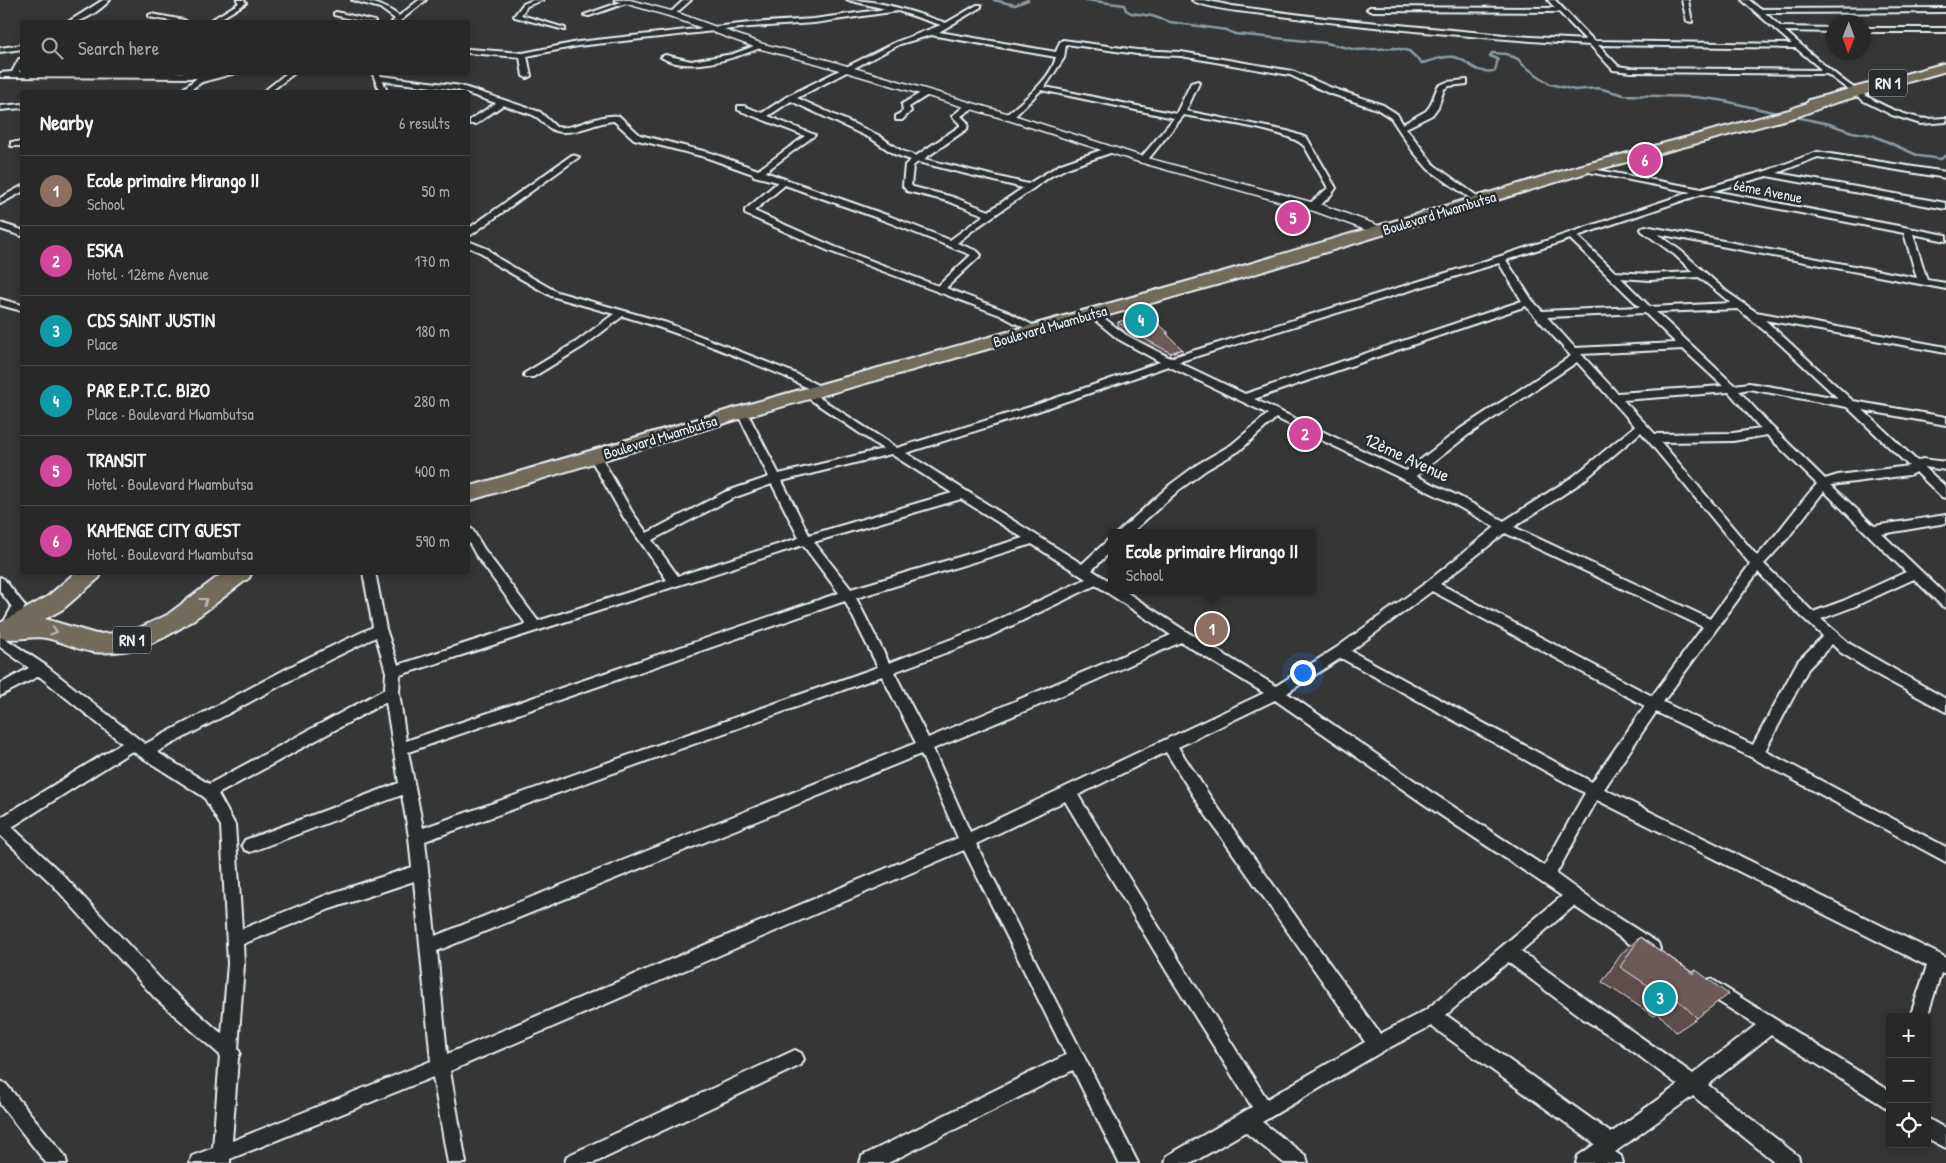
<!DOCTYPE html>
<meta charset="utf-8">
<style>
:root{--surface:#292828;--page:#353434;--text:#f1f3f6;--muted:#a5a6a8;--line:#454445;--accent:#ff9aa2}
body{margin:0;font-family:"Patrick Hand",sans-serif;background:var(--page);color:var(--text)}
.controls{position:absolute;right:15px;bottom:15px;display:grid;overflow:hidden;border-radius:5px;box-shadow:0 2px 8px #0003}
.controls button{width:45px;height:45px;display:grid;place-items:center;padding:0;border:0;border-bottom:1px solid var(--line);background:var(--surface);color:var(--text);font:25px sans-serif}
.compass{position:absolute;left:1826px;top:15px;width:45px;height:45px;border-radius:50%;background:var(--surface);box-shadow:0 2px 8px #0003;rotate:181deg}
.you{position:absolute;left:1302px;top:672px;width:18px;height:18px;margin:-12px;border:4px solid #fff;border-radius:50%;background:#1a73e8;box-shadow:0 0 0 8px #1a73e833}
.badge{display:grid;place-items:center;width:32px;height:32px;border-radius:50%;background:var(--accent);color:#fff;font-size:16px;font-weight:700}
.pin{position:absolute;translate:-50% -50%;border:2px solid #fff;box-shadow:0 1px 5px #0006}
.popup{position:absolute;left:1108px;top:529px;width:208px;height:65px;box-sizing:border-box;display:grid;place-content:center;border-radius:5px;background:var(--surface);filter:drop-shadow(0 1px 4px #0005);font-size:16px;white-space:nowrap;color:var(--muted)}
.popup b{font-size:19px;color:var(--text)}
.popup::after{content:'';position:absolute;left:50%;top:100%;margin-left:-10px;border:10px solid transparent;border-top-color:var(--surface)}
.list{margin:0;padding:0;list-style:none}
h2{display:flex;justify-content:space-between;align-items:center;height:65px;margin:0;padding:0 20px;font-size:21px}
h2 small{font-size:16px;font-weight:400;color:var(--muted)}
.list li{display:grid;grid-template-columns:32px 1fr auto;gap:15px;align-items:center;box-sizing:border-box;height:70px;padding:0 20px;border-top:1px solid var(--line)}
.list b{display:block;font-size:19px;white-space:nowrap}
.list p{margin:0;font-size:16px;white-space:nowrap;color:var(--muted)}
.list em{font-size:16px;font-style:normal;color:var(--muted)}
.icon{flex:none;width:28px;height:28px;fill:none;stroke:currentColor;stroke-width:2;stroke-linecap:round;stroke-linejoin:round}
.map{position:relative;flex:none;width:1946px;height:1163px;overflow:hidden}
.search{position:absolute;background:var(--surface);box-shadow:0 2px 8px #0003;left:20px;top:20px;width:450px;height:55px;display:flex;align-items:center;gap:12px;box-sizing:border-box;padding:0 18px;border-radius:5px;color:var(--muted);font-size:19px}
.panel{position:absolute;background:var(--surface);box-shadow:0 2px 8px #0003;left:20px;top:90px;width:450px;height:485px;border-radius:5px}
.map>svg:first-child{display:block}
</style>
<div class="map">
<svg width="1946" height="1163" viewBox="0 0 1946 1163">
<rect width="100%" height="100%" fill="#373636"/>
<filter id="ink" filterUnits="userSpaceOnUse"><feTurbulence type="fractalNoise" baseFrequency=".02" numOctaves="2"/><feDisplacementMap in="SourceGraphic" scale="10" xChannelSelector="R" yChannelSelector="G"/><feConvolveMatrix kernelMatrix="1 2 1 2 8 2 1 2 1" color-interpolation-filters="sRGB"/></filter>
<g filter="url(#ink)">
<g fill="none" stroke-linecap="round" stroke-linejoin="round">
<!-- stream -->
<path stroke="#8a9ca6" stroke-width="2.5" d="M994,0L1015,5L1028,0
M1086,0L1124,5L1126,10L1131,13L1152,16L1170,22L1226,30L1235,34L1326,43L1357,50L1395,48L1409,51L1422,63C1433,61 1443,55 1454,57C1470,60 1471,74 1495,71L1498,59L1490,56L1492,53L1506,54L1518,59L1523,65L1550,84L1575,90L1598,88L1624,95L1695,97L1720,100L1781,114
M1791,116L1829,124L1852,132L1872,135L1919,156L1941,159L1946,155"/>
<!-- street casing -->
<g stroke="#e8f1f8" stroke-width="4">
<path id="street" d="M103,0H110C100,10 82,24 68,22Z
M237,0H244L246,3L215,22H208L239,3Z
M352,0C370,0 384,5 399,16L419,0H426L399,22H392L395,19L380,8Z
M533,0H543L527,6L521,15L565,28V30L515,17L514,16L523,4Z
M684,0H691L674,15H670V13Z
M847,0C881,0 913,12 946,23L977,5H981V7L939,32L1056,52L1060,42L1063,40L1137,50L1181,52L1292,71L1332,88L1383,105L1397,114L1403,124L1426,111L1430,106L1438,86L1447,82L1467,80V84L1449,86L1444,89L1438,107L1432,115L1406,128L1434,165L1484,201L1477,203L1428,169L1412,150L1391,118L1377,109L1326,92L1290,75L1181,56L1137,54L1066,44L1064,58L1045,87L1176,114L1191,83L1198,81L1199,83L1186,111L1287,131L1307,138L1336,188C1331,196 1319,209 1309,208V204L1328,188L1305,147C1292,130 1209,120 1184,115L1146,162H1143L1139,160L1174,118L1041,90L1012,119H1006V115C1023,100 1051,80 1056,57L931,35L900,44L797,98L878,135L900,150L916,156L960,126V124L952,116L967,104H973V108L961,116L968,123L967,129L924,159L1028,184L1061,164L1107,148H1113V152L1067,168L1051,176L973,230L957,243L977,251L981,255L946,288L1006,311L1038,328L1039,330L1034,333L1000,315L829,251L745,214V210L778,182L754,176L753,174L705,157L634,139L614,121C596,122 580,133 562,132C548,132 544,120 533,115C523,111 513,109 503,105L476,124H470V120L496,103L457,90L383,81L387,92H380L372,72H379L381,76L461,86L540,112L556,127C578,130 597,113 619,116L640,135L711,153L758,170L805,136L738,110V106H744L762,113L788,96L896,42L941,25L898,11L814,23L750,27L578,46L527,56L531,76L527,78L523,76L520,57L468,53V49L523,53L578,42L750,23L814,19L886,9ZM791,101L872,139L894,154L911,160L905,165L903,186L907,191L947,201L984,215L950,240L889,216L765,172L815,135L768,116ZM918,162L1023,188L989,211L953,197L913,187L911,185L913,166ZM785,185L883,220L971,255L938,286L835,247L754,211Z
M1192,0H1204L1232,6L1325,18L1515,36L1586,40L1559,12L1370,11L1367,9L1370,7L1555,8L1548,0H1555L1594,41L1792,44L1742,0H1749L1760,9L1946,8V12L1765,13L1781,27L1834,28V32L1785,31C1824,65 1867,107 1919,118C1927,120 1938,118 1946,118V122L1921,124L1892,115L1864,101L1827,74L1631,72L1613,70L1590,45C1484,38 1378,29 1273,15C1255,13 1206,9 1192,0ZM1598,45L1796,48L1822,70L1631,68L1618,66Z
M1682,0H1688L1692,22L1687,21Z
M624,1L629,2L589,16L584,15Z
M336,12L374,21L375,22H365L334,15V13Z
M151,14L184,20L187,22H176L149,17V15Z
M1864,28H1946V32H1864Z
M760,44L762,45V47C736,58 688,74 661,57L665,55L691,61L733,54Z
M22,45V49L0,52V48Z
M19,59H22V66L19,72H239L202,82L187,92H179L197,78L0,77V73L12,72Z
M288,72H296L270,92H263Z
M924,91L931,93L909,107L911,111L902,120H896V116L903,111L902,104Z
M22,104V108L0,110V106Z
M11,142H22V146H11Z
M1817,152L1946,172V178L1818,157L1777,173L1946,203V209L1767,176L1713,191L1946,235V241L1913,234L1927,280L1946,283V289L1658,234L1681,251L1727,292L1756,312L1946,347V353L1765,320L1853,401L1946,417V425L1863,410L1917,461L1922,459L1946,462V470L1924,467L1946,487V498L1942,497L1916,472L1909,475L1831,485L1874,526L1946,515V523L1882,534L1946,595V608L1942,606L1914,579L1853,607L1821,619L1850,644L1946,699V712L1874,673L1840,652L1832,644L1808,669L1765,751L1946,847V862L1751,757L1656,712L1604,789L1943,956L1946,958V975L1941,973L1927,1017H1910L1927,966L1597,800L1556,874L1600,906L1658,943L1660,949L1658,955L1652,957L1646,955L1574,906L1521,951C1577,994 1636,1033 1693,1074L1756,1025L1705,993L1703,987L1705,981L1711,979L1890,1091V1110L1771,1035L1708,1085L1798,1156L1800,1163H1776L1693,1096L1615,1152L1621,1156L1623,1163H1576L1578,1156L1595,1144L1431,1026L1383,1051L1262,1122L1306,1156L1308,1163H1284L1245,1132L1192,1163H1165L1167,1156L1252,1107L1167,972L1065,801L976,844L1138,1163H1119L1073,1070L888,1163H860L862,1156L1066,1055L964,850L450,1071L466,1163H448L433,1077L230,1159V1163H190L192,1156L213,1148L220,1055L155,998L51,883L0,835V818L122,743L39,676L0,696V684L29,668L0,647V635L45,665L145,744L305,659L373,627L363,572H375L386,629L398,665L526,624L476,555L468,541V528L472,529L484,549L538,621L667,580L624,518L589,456L591,453H599L632,512L647,533L725,492L769,477L737,412L738,410H746L747,412L779,474L883,449L805,396L804,394L809,391L897,448L1030,407L1160,362L1118,339L1090,316V312H1096L1126,335L1170,358L1498,257L1691,192L1584,171H1581V167L1702,189L1766,171ZM1702,194L1904,233L1917,278L1645,226L1641,229L1642,231L1675,255L1693,272L1650,274L1615,272L1577,236ZM1570,239L1640,307L1542,311L1532,300L1506,260ZM1499,263L1522,301L1245,394L1178,362ZM1699,277L1731,303L1650,307L1621,278L1650,280ZM1526,306L1571,356L1460,429L1406,471L1254,399ZM1738,309L1778,342L1838,398L1749,383L1734,385L1656,312ZM1645,313L1676,343L1575,348L1547,317ZM1683,349L1723,386L1617,393L1581,354ZM1577,362L1635,426L1574,476L1504,521L1460,497L1416,476L1468,435ZM1168,366L1268,414L1231,445L1198,464L1171,484L1117,533H1131L1179,490L1206,470L1239,451L1276,418L1452,503L1495,527L1427,582L1336,648L1276,686L1187,632L1123,590H1112V583L1092,570L1112,550V539L1108,540L1082,564L906,453L1038,411ZM1749,389L1847,407L1909,466L1838,475L1825,479L1773,428L1739,391ZM1729,392L1761,429L1733,433L1655,434L1623,400ZM1641,432L1750,564L1710,619L1514,527L1582,482ZM1767,435L1817,484C1796,507 1779,533 1757,556L1661,442L1733,441ZM891,454L952,493L809,535L782,481ZM772,484L799,538L678,576L652,540L733,498ZM1824,491L1906,572L1843,601L1813,612L1764,564L1787,539ZM961,499L1023,538L851,589L814,542ZM1505,533L1703,627L1652,696L1440,584ZM1032,544L1086,579L978,629L889,663L856,598ZM803,545L839,593L406,741L399,692L400,675ZM1758,572L1789,605L1823,636L1798,661L1753,745L1663,702ZM1096,585L1171,635L928,738L894,672L988,637ZM1432,591L1645,706L1592,782L1351,651ZM845,601L878,667L423,828L408,752ZM376,637L386,672L385,689L209,784L157,752L315,667ZM1181,642L1264,693L970,832L933,749L1049,701ZM1341,658L1585,793L1544,866L1431,792L1287,693ZM882,676L916,743L435,936L425,841ZM1275,700L1421,802L1562,896L1426,1010L1380,1034L1211,798L1178,747ZM386,702L399,783L245,840L242,845L245,850L250,852L402,795L409,837L412,867L329,894L242,929L235,825L218,794ZM132,751L204,797L221,826L228,964L222,1034L167,986L61,873L12,827ZM1166,752L1201,808L1365,1042L1267,1099L1179,960L1078,795ZM921,754L958,838L447,1054L437,951ZM414,881L431,1061L232,1141L238,1058L240,1053L238,1049L244,964L243,944L330,909ZM1508,962L1582,1018L1619,1041L1678,1085L1611,1133L1446,1015Z
M572,155L579,157L471,235L468,236V229Z
M22,186V192L0,204V198Z
M0,223L22,230V236L0,229Z
M468,241L488,249L499,259L557,292L667,323L792,372L827,390L826,392C816,395 794,380 784,376C731,354 678,332 623,316L584,346L533,377H525L524,375L525,373L576,342L614,314L551,296L493,263L482,253L468,247Z
M0,299L22,305V311L0,305Z
M0,577L4,579L25,606L11,634H1L0,629L12,607L0,591Z
M795,1050L801,1053L804,1059L801,1065L594,1163H565L567,1156Z
M0,1081L6,1084L65,1156L67,1163H46L0,1104Z
M1927,1118L1946,1129V1148L1927,1138Z"/>
</g>
<!-- secondary casing -->
<g stroke="#e8f1f8" stroke-width="3">
<path id="secondary" d="M614,0H630L675,12L763,44L827,60L1013,115L1147,158L1322,205L1385,228L1387,231L1381,235L1377,234L1314,211L1139,162L1005,119L819,64L757,48L669,16Z"/>
</g>
<!-- highway casing -->
<g stroke="#e8f1f8" stroke-width="4">
<path id="highway" d="M1946,63V71L1834,103L1799,116L1589,172L1241,278L749,416L468,501V487L735,408L1229,270L1579,166L1789,110L1807,103L1809,100Z
M76,572H102L99,578L63,609L45,619L96,634L119,633L137,629L167,615L224,572H252L249,578C202,612 157,658 93,652C77,650 62,641 46,638C31,635 14,642 0,637V623L47,597Z"/>
</g>
<!-- street -->
<use href="#street" fill="#2a2d2e" fill-rule="evenodd"/>
<!-- secondary -->
<use href="#secondary" fill="#2a2d2e" fill-rule="evenodd"/>
<!-- highway -->
<use href="#highway" fill="#726b5a" fill-rule="evenodd"/>
</g>
<!-- wall -->
<path fill="#5d4d4c" stroke="#e8f1f8" d="M1118,322L1168,332V335L1182,352L1170,356L1129,335L1118,326Z
M1640,937L1692,972L1696,970L1697,1018L1676,1032L1658,1013L1654,1016L1602,982L1622,953Z"/>
<!-- shaded-wall -->
<path fill="#4c3f3e" stroke="#e8f1f8" d="M1182,349V352L1170,356L1171,353Z"/>
<!-- building -->
<path fill="#6c5a58" stroke="#e8f1f8" d="M1144,313L1168,332L1166,333L1182,349L1171,353L1130,331L1118,322Z
M1640,937L1694,974L1696,970L1728,994L1697,1018L1676,998L1673,1002L1620,967Z"/>
<!-- one-way arrows -->
<defs><path id="oneway-chevron" d="M-2-3.5L2.5 0L-2 3.5" fill="none" stroke-width="1.6" stroke-linecap="round" stroke-linejoin="round" transform="scale(1.25)"/></defs>
<g stroke="#b9bbb9">
<use href="#oneway-chevron" transform="translate(204 601) rotate(-38)"/>
<use href="#oneway-chevron" transform="translate(54 631) rotate(16)"/>
</g>
</g>
<g text-anchor="middle" dominant-baseline="central" stroke-width="5" stroke-linejoin="round" paint-order="stroke">
<!-- far-street labels -->
<g font-size="15" fill="#e8f1f8" stroke="#2a2d2e">
<text transform="translate(1768 191) rotate(11)">6ème Avenue</text>
<text transform="translate(1439 213) rotate(-17)">Boulevard Mwambutsa</text>
<text transform="translate(1050 326) rotate(-16)">Boulevard Mwambutsa</text>
<text transform="translate(660 437) rotate(-17)">Boulevard Mwambutsa</text>
</g>
<!-- shield labels -->
<g fill="#2a2d2e" stroke="#afb6bb" stroke-width="1">
<rect x="1869" y="69.5" width="38" height="27" rx="4"/>
<rect x="113" y="626.5" width="38" height="27" rx="4"/>
</g>
<g font-size="16" font-weight="bold" fill="#e8f1f8">
<text x="1888" y="83">RN 1</text>
<text x="132" y="640">RN 1</text>
</g>
<!-- street labels -->
<g font-size="18" fill="#e8f1f8" stroke="#2a2d2e">
<text transform="translate(1407 457) rotate(25)">12ème Avenue</text>
</g>
</g>
</svg>
<div class="controls">
<button>+</button>
<button>−</button>
<button><svg class="icon" aria-label="locate" viewBox="0 0 24 24"><circle cx="12" cy="12" r="6"/><path d="M12 2v4M12 18v4M2 12h4M18 12h4"/></svg></button>
</div>
<svg class="compass" viewBox="-18 -18 36 36"><path d="M0-13l5 13h-10z" fill="#e53935"/><path d="M0 13l5-13h-10z" fill="#a5a6a8"/></svg>
<div class="you"></div>
<div class="pin badge" style="left:1212px;top:629px;background:#8d6e63">1</div>
<div class="popup"><b>Ecole primaire Mirango II</b>School</div>
<div class="pin badge" style="left:1305px;top:434px;background:#d1479c">2</div>
<div class="pin badge" style="left:1660px;top:998px;background:#0f9aa8">3</div>
<div class="pin badge" style="left:1141px;top:320px;background:#0f9aa8">4</div>
<div class="pin badge" style="left:1293px;top:218px;background:#d1479c">5</div>
<div class="pin badge" style="left:1645px;top:160px;background:#d1479c">6</div>
<div class="search"><svg class="icon" aria-label="search" viewBox="0 0 24 24"><circle cx="10" cy="10" r="6"/><path d="M15 15l6 6"/></svg>Search here</div>
<section class="panel">
<h2>Nearby<small>6 results</small></h2>
<ul class="list">
<li><span class="badge" style="background:#8d6e63">1</span><div><b>Ecole primaire Mirango II</b><p>School</p></div><em>50 m</em></li>
<li><span class="badge" style="background:#d1479c">2</span><div><b>ESKA</b><p>Hotel · 12ème Avenue</p></div><em>170 m</em></li>
<li><span class="badge" style="background:#0f9aa8">3</span><div><b>CDS SAINT JUSTIN</b><p>Place</p></div><em>180 m</em></li>
<li><span class="badge" style="background:#0f9aa8">4</span><div><b>PAR E.P.T.C. BIZO</b><p>Place · Boulevard Mwambutsa</p></div><em>280 m</em></li>
<li><span class="badge" style="background:#d1479c">5</span><div><b>TRANSIT</b><p>Hotel · Boulevard Mwambutsa</p></div><em>400 m</em></li>
<li><span class="badge" style="background:#d1479c">6</span><div><b>KAMENGE CITY GUEST</b><p>Hotel · Boulevard Mwambutsa</p></div><em>590 m</em></li>
</ul>
</section>
</div>
